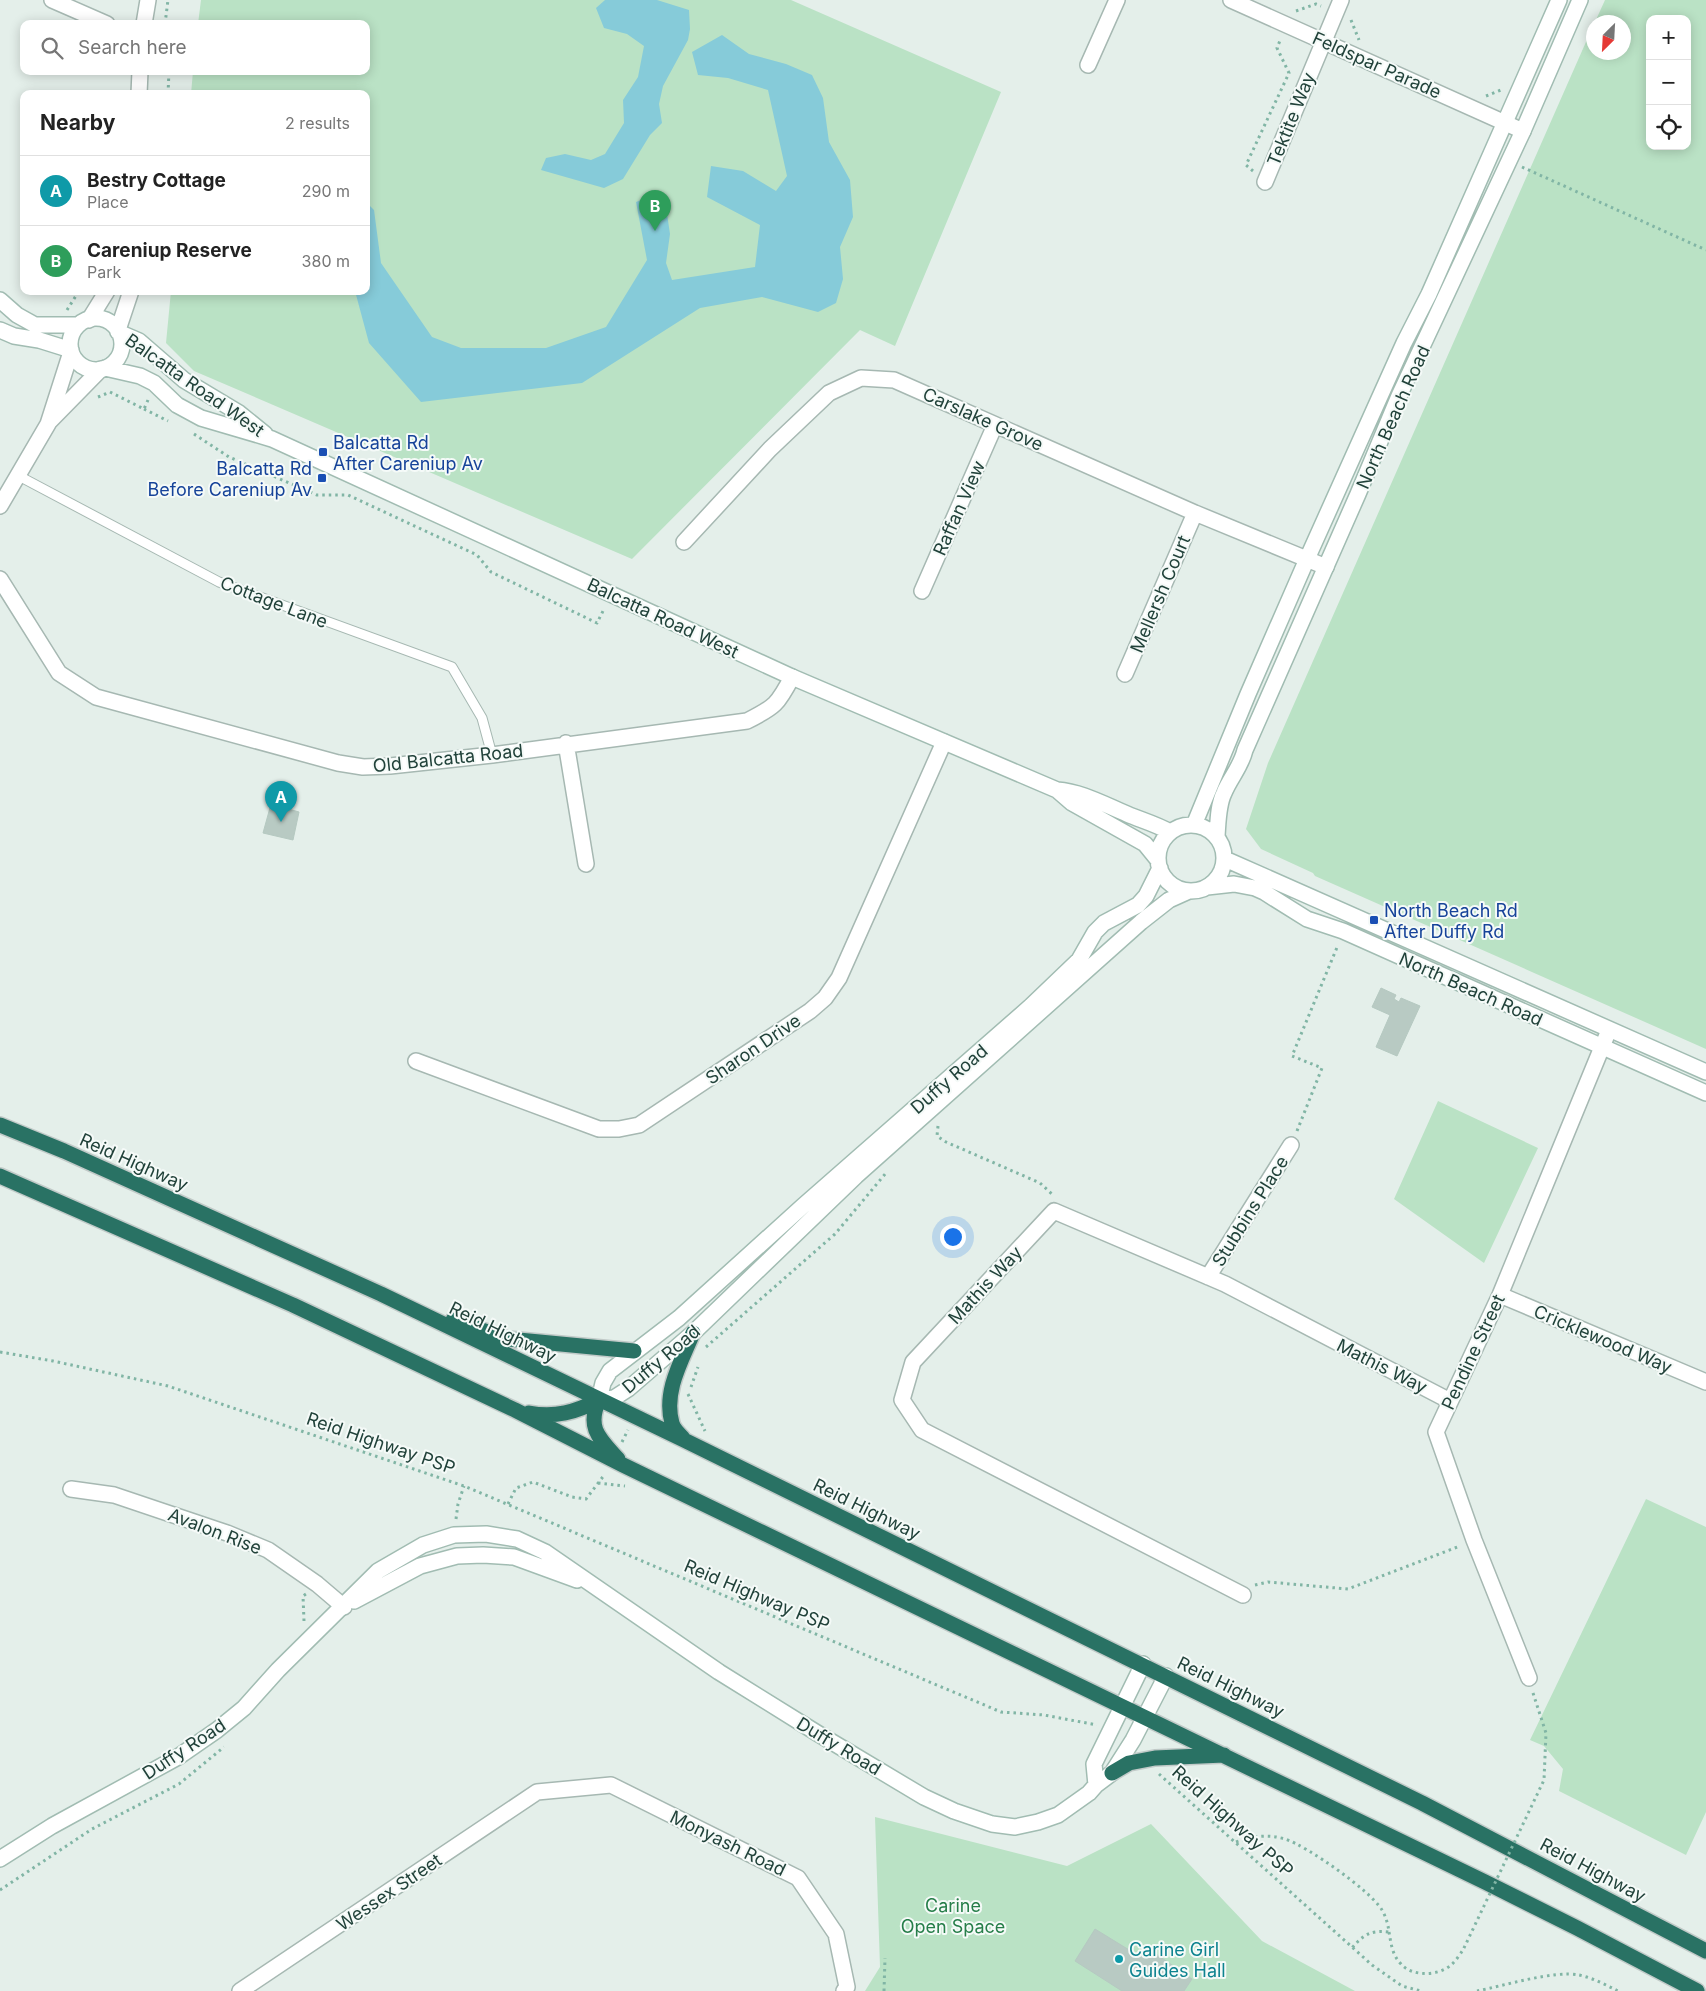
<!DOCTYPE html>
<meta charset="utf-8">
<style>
:root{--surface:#fff;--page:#f6f6f6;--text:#222;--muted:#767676;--line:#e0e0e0;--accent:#854b37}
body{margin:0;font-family:Inter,sans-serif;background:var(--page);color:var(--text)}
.controls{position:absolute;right:15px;top:15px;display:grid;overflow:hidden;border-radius:10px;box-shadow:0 2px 12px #0003}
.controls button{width:45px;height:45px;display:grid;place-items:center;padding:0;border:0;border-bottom:1px solid var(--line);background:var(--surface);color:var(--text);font:25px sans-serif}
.compass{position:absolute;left:1586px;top:15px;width:45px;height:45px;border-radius:50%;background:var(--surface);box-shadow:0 2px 12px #0003;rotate:204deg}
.you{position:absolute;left:952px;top:1236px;width:18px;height:18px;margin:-12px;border:4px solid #fff;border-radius:50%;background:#1a73e8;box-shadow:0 0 0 8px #1a73e833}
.badge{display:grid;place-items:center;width:32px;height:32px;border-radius:50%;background:var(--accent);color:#fff;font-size:16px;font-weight:700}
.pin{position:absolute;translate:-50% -41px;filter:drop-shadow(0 1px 2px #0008)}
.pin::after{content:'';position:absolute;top:26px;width:18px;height:15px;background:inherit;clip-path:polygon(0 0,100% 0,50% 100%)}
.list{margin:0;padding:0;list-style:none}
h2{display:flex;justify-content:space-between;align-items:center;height:65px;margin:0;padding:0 20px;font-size:21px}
h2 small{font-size:16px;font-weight:400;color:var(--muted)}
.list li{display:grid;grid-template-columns:32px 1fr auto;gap:15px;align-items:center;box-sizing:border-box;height:70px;padding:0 20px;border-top:1px solid var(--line)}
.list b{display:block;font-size:19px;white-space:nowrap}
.list p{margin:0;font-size:16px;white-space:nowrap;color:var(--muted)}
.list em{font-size:16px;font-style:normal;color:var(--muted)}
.icon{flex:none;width:28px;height:28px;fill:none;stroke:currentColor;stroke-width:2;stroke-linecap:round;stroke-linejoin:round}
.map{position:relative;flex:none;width:1706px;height:1991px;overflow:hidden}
.search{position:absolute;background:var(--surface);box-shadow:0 2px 12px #0003;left:20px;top:20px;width:350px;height:55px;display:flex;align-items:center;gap:12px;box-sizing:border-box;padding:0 18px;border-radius:10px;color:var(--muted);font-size:19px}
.panel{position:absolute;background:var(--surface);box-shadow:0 2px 12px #0003;left:20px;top:90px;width:350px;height:205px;border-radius:10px}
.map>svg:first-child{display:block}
</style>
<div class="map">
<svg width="1706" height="1991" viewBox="0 0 1706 1991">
<rect width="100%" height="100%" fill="#e4efea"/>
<!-- green -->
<path fill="#bae2c5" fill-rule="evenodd" d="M201,0H791L1001,92L895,346L860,330L632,559L194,371L166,343L171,291H366V94H191L193,71H366V24H198Z
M1605,0H1706V1049L1315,876L1313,873L1261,849L1246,829L1268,763L1593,26L1594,52H1624V22H1595ZM1650,19H1687V146H1650Z
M1438,1101L1538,1148L1484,1263L1394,1199Z
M1646,1499L1706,1527V1812L1686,1855L1559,1791L1563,1769L1544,1746L1530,1740Z
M875,1817L1067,1866L1151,1824L1262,1941L1355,1991H865L880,1967Z"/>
<!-- water -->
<path fill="#86cbd9" d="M605,0H657L689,10L690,29L688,40L663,86L659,104L662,123L650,135L623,179L604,188L541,170L546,158L565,154L591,160L605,154L624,123L623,100L638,77L644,46L627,34L604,28L596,8Z
M722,35L749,54L786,64L812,75L823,98L829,142L850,180L853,217L840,247L843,279L836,303L818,312L762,297L700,308L582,383L421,402L369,343L355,291H366V202L374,210L381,263L432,337L461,348H546L606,327L647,260L636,202L651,196L666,207L670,234L666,263L672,280L755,267L760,225L707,197L711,166L743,171L776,191L787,176L768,90L728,78L698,75L692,52Z"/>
<!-- building -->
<path fill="#b8cac3" stroke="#b5c9c1" d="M271,804L299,812L293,840L263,833Z
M1381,988L1396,995L1394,999L1399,1002L1401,998L1420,1006L1397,1056L1376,1047L1390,1015L1372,1007Z
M1095,1929L1139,1956L1149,1949L1192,1979L1184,1991H1122L1075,1961Z"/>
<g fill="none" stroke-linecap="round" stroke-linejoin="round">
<!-- lane casing -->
<g stroke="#a6b8b2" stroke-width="11">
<path id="lane" d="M17,475L219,582L452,667L482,718L492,755"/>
</g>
<!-- street casing -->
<g stroke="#a6b8b2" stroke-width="18">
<path id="street" d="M52,0L107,24
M1231,0L1523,131
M144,24L148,0
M1088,65L1117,0
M139,94L140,71
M1265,182L1341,0
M89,320L107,291
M118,330L131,291
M50,421L101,369
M0,506L48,424L71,352
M684,542L770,449L829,393L861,378L894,380L1195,513L1326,567
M0,579L59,673L96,697L338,763L363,767L390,766L492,755L747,721C775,707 778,704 792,677
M922,591L995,425
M1125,674L1195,513
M566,743L586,864
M416,1061L599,1129H619L639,1125L810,1011L825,998L839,978L944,742
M1208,1277L1291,1145
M1500,1295L1706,1382
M71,1489L114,1495L227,1533L268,1550L317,1584L344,1607
M1243,1595L922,1430L902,1400L913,1362L1054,1211L1225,1284L1450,1401
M1529,1678L1474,1540L1436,1432L1500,1295L1609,1030
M240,1991L537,1792L611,1785L798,1878L836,1934L847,1987L844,1991"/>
</g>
<!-- secondary casing -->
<g stroke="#a1bcb2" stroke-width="18">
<path id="secondary" d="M0,300L17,315L35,325H78
M70 344a26 26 0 1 1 52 0a26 26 0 1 1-52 0Z
M0,330L14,336L39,340L71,350
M118,332L139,341L184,380L239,413L265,434
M105,368L140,376L154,383L177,405L201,418L272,439L792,677L1057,790C1082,792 1103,804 1127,814C1141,820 1156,824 1170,832
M1057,790L1072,803L1145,844L1158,860
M1158 858a33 33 0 1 1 66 0a33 33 0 1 1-66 0Z
M1194,825L1248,694L1307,559L1404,343L1429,294L1559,0
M1217,836C1218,823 1218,805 1224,793C1230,778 1241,767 1245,750L1358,494L1399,396L1523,131L1580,0
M1225,859L1706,1072
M1160,868L1146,896L1138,905L1104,923L1095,932L1079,960L1031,1006L803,1206L679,1318L610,1371L603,1383L599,1400L614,1398L628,1389L693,1333L856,1176L1141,922L1169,900L1189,891
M1207,887L1234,884L1255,888L1264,892L1307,919L1343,931L1706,1093
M354,1601L420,1566L457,1556L483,1555L514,1557L577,1580
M1096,1785L1094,1764L1143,1664
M0,1859L52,1826L178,1757L217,1730L244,1708L278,1670L378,1571L423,1545L454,1535L486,1534L517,1539L545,1552L719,1672L817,1733L924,1797L954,1811L992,1824L1015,1827L1038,1822L1058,1815L1089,1793L1096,1785L1112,1773L1133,1740L1166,1676"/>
</g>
<!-- highway casing -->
<g stroke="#c1cac8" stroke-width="18">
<path id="highway" d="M0,1125L64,1151L381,1294L684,1440L1422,1803L1706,1951
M0,1176L293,1305L515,1410L623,1465L1485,1882L1577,1928L1697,1991
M453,1320L508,1339L634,1351
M599,1400C586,1428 600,1439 618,1459
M529,1413C555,1418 576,1412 599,1400
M683,1438C679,1434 673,1428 672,1423C663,1392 682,1360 693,1333
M1112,1773L1129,1763L1155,1758L1224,1755"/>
</g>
<!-- path -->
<path stroke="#81b5a5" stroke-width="3" stroke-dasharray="2.5 4" stroke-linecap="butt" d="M1296,11L1316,4L1321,6
M1351,20L1359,40
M165,24L168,0
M168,94L169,71
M1486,96L1501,90
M1522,167L1706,250
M1253,171L1246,165L1289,73L1277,48L1281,38
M67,310L79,291
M98,397L110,392L144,409L148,400
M144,409L168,421
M194,434L229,457L317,495H348L477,555L491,572L597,623L604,609
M938,1126L937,1136L946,1142L1040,1183L1053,1195
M1297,1131L1322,1068L1292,1056L1338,945
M706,1347L835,1234L886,1173
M0,1352L53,1361L168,1386L464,1486L1001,1712L1044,1715L1097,1725
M691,1387L698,1367
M688,1394L705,1431
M622,1442L628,1430
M598,1483L625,1486
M508,1504L516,1488L533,1482L572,1497L586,1499L605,1474
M456,1519L458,1504L464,1486
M1255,1585L1268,1582L1348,1589L1460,1546
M304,1621L303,1596L306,1594
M1533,1693L1546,1733L1544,1780
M1159,1774L1372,1965L1402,1986L1421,1991
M1236,1842C1253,1836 1268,1834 1285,1839C1307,1846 1371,1891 1382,1910C1386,1917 1388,1924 1389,1932C1371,1930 1364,1934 1352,1948
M0,1890L92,1829L179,1784L224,1747
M884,1991L885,1958
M1477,1991C1502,1986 1555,1970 1579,1975C1593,1978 1606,1985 1618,1991"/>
<!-- lane -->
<use href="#lane" stroke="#fff" stroke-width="9"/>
<!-- street -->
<use href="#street" stroke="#fff" stroke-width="15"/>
<!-- secondary -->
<use href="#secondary" stroke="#fff" stroke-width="15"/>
<!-- highway -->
<use href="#highway" stroke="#297264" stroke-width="15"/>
<!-- path-bridge -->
<path stroke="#81b5a5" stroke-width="3" stroke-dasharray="2.5 4" stroke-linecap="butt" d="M1389,1932C1391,1943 1392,1955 1401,1964C1412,1977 1439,1976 1451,1965C1456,1961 1460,1954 1463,1950L1544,1780"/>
</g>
<!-- markers -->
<g fill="#1a4fb4" stroke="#f5faf8" stroke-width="2">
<rect x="318" y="447" width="10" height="10" rx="2.5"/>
<rect x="317" y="473" width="10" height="10" rx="2.5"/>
<rect x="1369" y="915" width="10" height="10" rx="2.5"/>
</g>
<circle fill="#0f9aa8" stroke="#f5faf8" stroke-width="2" cx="1119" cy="1959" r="5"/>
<g text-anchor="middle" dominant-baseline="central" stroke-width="4" stroke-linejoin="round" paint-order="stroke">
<!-- street labels -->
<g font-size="18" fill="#21423a" stroke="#f5faf8">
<text transform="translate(1377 65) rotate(24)">Feldspar Parade</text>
<text transform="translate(1291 119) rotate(-68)">Tektite Way</text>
<text transform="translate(195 385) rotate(35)">Balcatta Road West</text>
<text transform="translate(1393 417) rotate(-66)">North Beach Road</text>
<text transform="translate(983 419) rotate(24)">Carslake Grove</text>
<text transform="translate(959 508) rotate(-66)">Raffan View</text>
<text transform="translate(1160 594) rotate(-67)">Mellersh Court</text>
<text transform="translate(274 602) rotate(21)">Cottage Lane</text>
<text transform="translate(663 618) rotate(25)">Balcatta Road West</text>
<text transform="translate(448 758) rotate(-6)">Old Balcatta Road</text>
<text transform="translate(1471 989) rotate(24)">North Beach Road</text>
<text transform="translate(753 1049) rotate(-34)">Sharon Drive</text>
<text transform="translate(949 1079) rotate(-41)">Duffy Road</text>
<text transform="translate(134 1162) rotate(24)">Reid Highway</text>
<text transform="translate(1250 1211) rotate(-58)">Stubbins Place</text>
<text transform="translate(985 1285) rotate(-47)">Mathis Way</text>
<text transform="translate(503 1332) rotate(26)">Reid Highway</text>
<text transform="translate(1603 1339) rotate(23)">Cricklewood Way</text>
<text transform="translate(1473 1352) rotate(-65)">Pendine Street</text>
<text transform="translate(661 1359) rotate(-40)">Duffy Road</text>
<text transform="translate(1382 1366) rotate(27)">Mathis Way</text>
<text transform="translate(381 1443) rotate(19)">Reid Highway PSP</text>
<text transform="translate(867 1509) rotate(26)">Reid Highway</text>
<text transform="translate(215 1531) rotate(21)">Avalon Rise</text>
<text transform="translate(757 1595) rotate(23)">Reid Highway PSP</text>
<text transform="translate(1231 1687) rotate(26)">Reid Highway</text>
<text transform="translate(839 1746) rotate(31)">Duffy Road</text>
<text transform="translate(184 1749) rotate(-33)">Duffy Road</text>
<text transform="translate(1233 1821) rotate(42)">Reid Highway PSP</text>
<text transform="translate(728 1843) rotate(26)">Monyash Road</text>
<text transform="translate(1593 1870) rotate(28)">Reid Highway</text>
<text transform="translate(389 1892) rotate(-34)">Wessex Street</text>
</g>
<!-- transit labels -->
<g font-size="18" fill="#164399" stroke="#f5faf8" text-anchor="start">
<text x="333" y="442">Balcatta Rd<tspan x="333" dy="21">After Careniup Av</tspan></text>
<text x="312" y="468" text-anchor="end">Balcatta Rd<tspan x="312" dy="21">Before Careniup Av</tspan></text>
<text x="1384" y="910">North Beach Rd<tspan x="1384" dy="21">After Duffy Rd</tspan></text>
</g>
<!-- park labels -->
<g font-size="18" fill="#267e49" stroke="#f5faf8">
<text x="953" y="1905">Carine<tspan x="953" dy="21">Open Space</tspan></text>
</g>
<!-- culture labels -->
<g font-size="18" fill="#0d838f" stroke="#f5faf8" text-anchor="start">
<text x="1129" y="1949">Carine Girl<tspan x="1129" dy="21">Guides Hall</tspan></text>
</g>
</g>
</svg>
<div class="controls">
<button>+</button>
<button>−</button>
<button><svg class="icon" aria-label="locate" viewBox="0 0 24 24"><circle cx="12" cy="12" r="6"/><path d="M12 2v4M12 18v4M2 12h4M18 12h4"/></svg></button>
</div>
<svg class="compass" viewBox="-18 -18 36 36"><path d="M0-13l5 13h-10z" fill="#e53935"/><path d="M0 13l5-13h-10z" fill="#767676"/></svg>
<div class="you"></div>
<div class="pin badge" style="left:281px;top:822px;background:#0f9aa8">A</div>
<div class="pin badge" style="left:655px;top:231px;background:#2e9e5b">B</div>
<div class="search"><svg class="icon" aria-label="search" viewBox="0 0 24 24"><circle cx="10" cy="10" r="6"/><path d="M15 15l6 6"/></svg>Search here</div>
<section class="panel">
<h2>Nearby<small>2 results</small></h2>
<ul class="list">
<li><span class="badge" style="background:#0f9aa8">A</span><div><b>Bestry Cottage</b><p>Place</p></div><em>290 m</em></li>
<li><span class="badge" style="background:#2e9e5b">B</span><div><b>Careniup Reserve</b><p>Park</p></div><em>380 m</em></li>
</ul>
</section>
</div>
